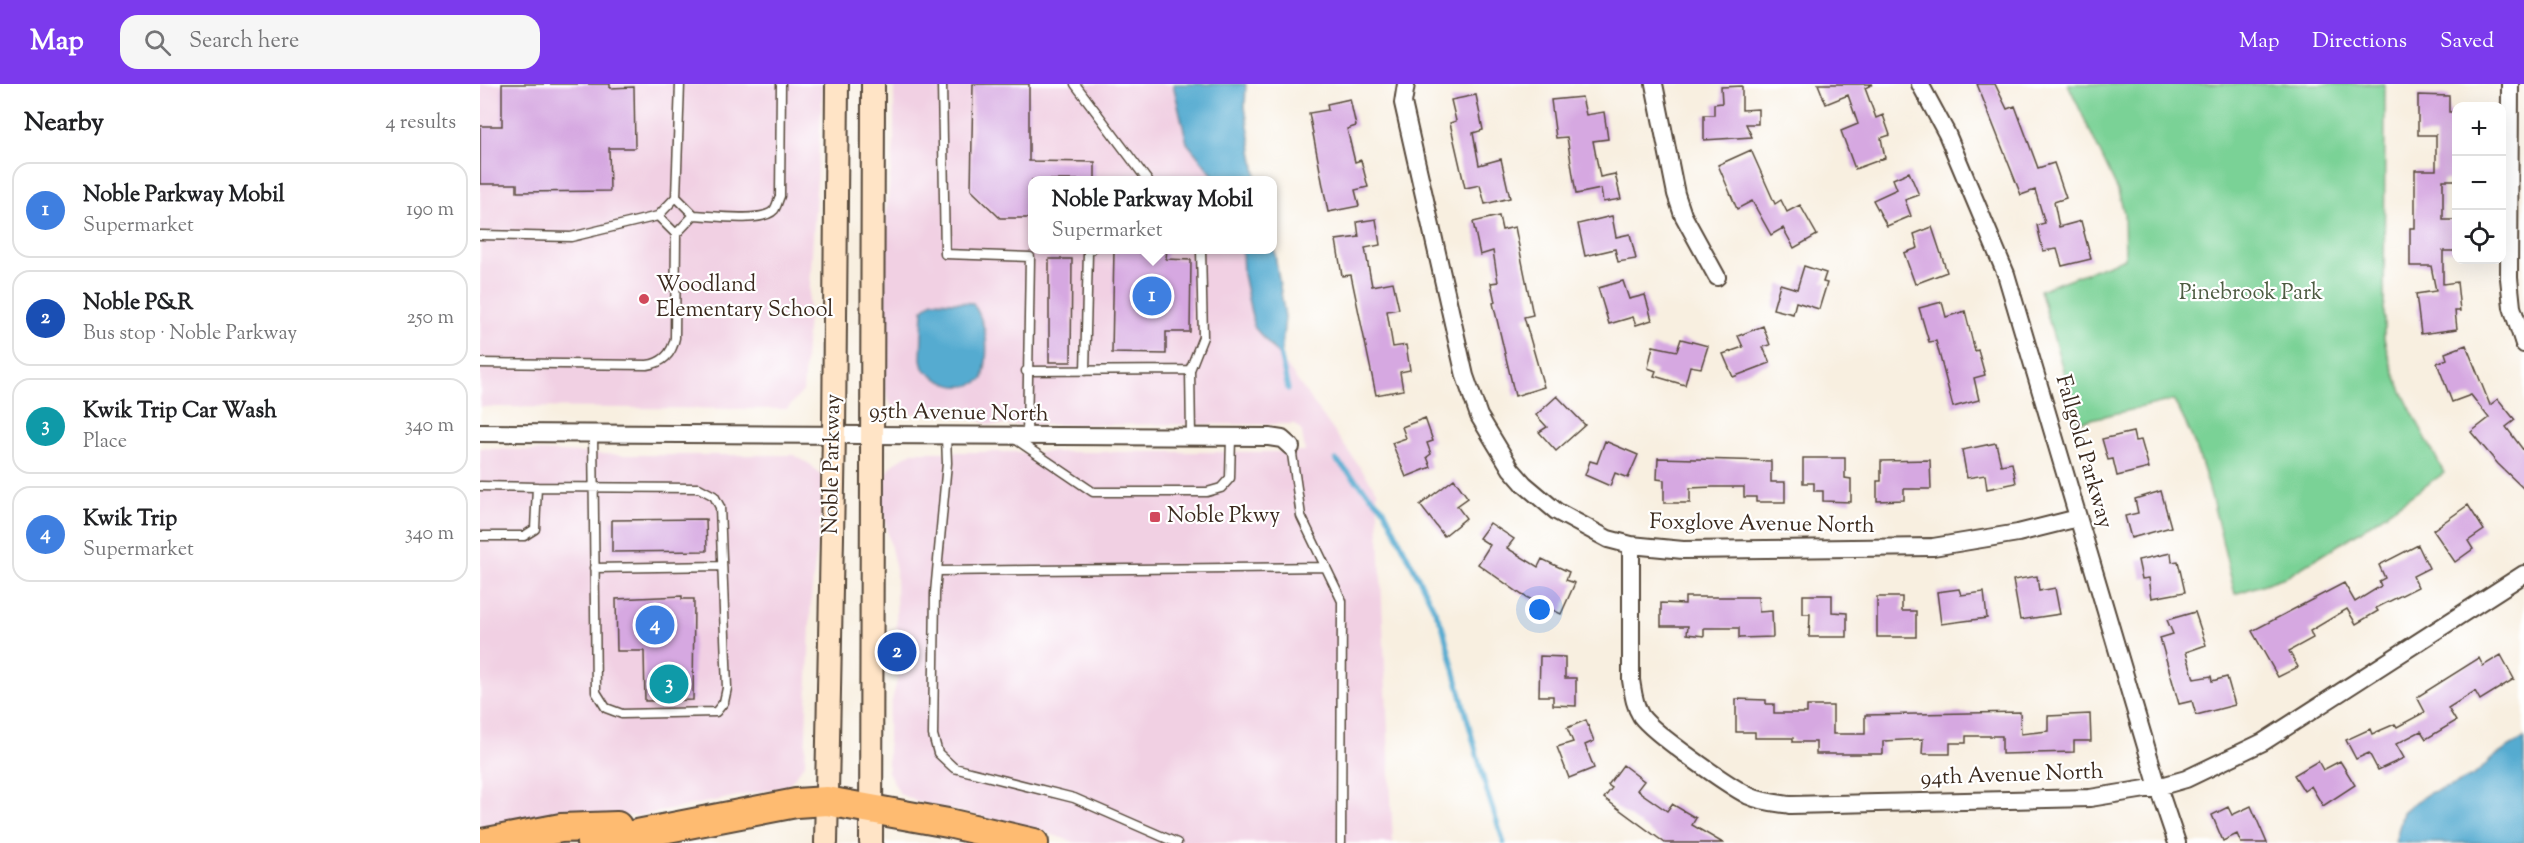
<!DOCTYPE html>
<meta charset="utf-8">
<style>
:root{--surface:#fff;--page:#f6f6f6;--text:#202124;--muted:#757577;--line:#e0e0e0;--accent:#7c3aed}
body{margin:0;font-family:"Sorts Mill Goudy",serif;background:var(--page);color:var(--text)}
.controls{position:absolute;right:18px;top:18px;display:grid;overflow:hidden;border-radius:12px;box-shadow:0 6px 24px #0002}
.controls button{width:54px;height:54px;display:grid;place-items:center;padding:0;border:0;border-bottom:2px solid var(--line);background:var(--surface);color:var(--text);font:30px sans-serif}
.you{position:absolute;left:1060px;top:526px;width:21px;height:21px;margin:-15px;border:4px solid #fff;border-radius:50%;background:#1a73e8;box-shadow:0 0 0 9px #1a73e833}
.badge{display:grid;place-items:center;width:39px;height:39px;border-radius:50%;background:var(--accent);color:#fff;font-size:20px;font-weight:700}
.pin{position:absolute;translate:-50% -50%;border:3px solid #fff;box-shadow:0 2px 6px #0006}
.popup{position:absolute;left:548px;top:92px;width:249px;height:78px;box-sizing:border-box;display:grid;place-content:center;border-radius:12px;background:var(--surface);filter:drop-shadow(0 2px 4px #0005);font-size:20px;white-space:nowrap;color:var(--muted)}
.popup b{font-size:22px;color:var(--text)}
.popup::after{content:'';position:absolute;left:50%;top:100%;margin-left:-12px;border:12px solid transparent;border-top-color:var(--surface)}
.list{margin:0;padding:0;list-style:none}
h2{display:flex;justify-content:space-between;align-items:center;height:78px;margin:0;padding:0 24px;font-size:26px}
h2 small{font-size:20px;font-weight:400;color:var(--muted)}
.list li{display:grid;grid-template-columns:39px 1fr auto;gap:18px;align-items:center;box-sizing:border-box;height:96px;margin:0 12px 12px;padding:0 12px;border:2px solid var(--line);border-radius:18px}
.list b{display:block;font-size:22px;white-space:nowrap}
.list p{margin:0;font-size:20px;white-space:nowrap;color:var(--muted)}
.list em{font-size:20px;font-style:normal;color:var(--muted)}
.icon{flex:none;width:33px;height:33px;fill:none;stroke:currentColor;stroke-width:2;stroke-linecap:round;stroke-linejoin:round}
.map{position:relative;flex:none;width:2044px;height:759px;overflow:hidden}
header{display:flex;align-items:center;gap:36px;box-sizing:border-box;height:84px;padding:0 30px;background:var(--accent);color:#fff}
header strong{font-size:28px}
nav{display:flex;gap:33px;margin-inline-start:auto;font-size:21px}
.search{width:420px;height:54px;background:var(--page);display:flex;align-items:center;gap:15px;box-sizing:border-box;padding:0 21px;border-radius:18px;color:var(--muted);font-size:22px}
main{display:flex}
aside{flex:1;background:var(--surface)}
.map>svg:first-child{display:block}
</style>
<header>
<strong>Map</strong>
<div class="search"><svg class="icon" aria-label="search" viewBox="0 0 24 24"><circle cx="10" cy="10" r="6"/><path d="M15 15l6 6"/></svg>Search here</div>
<nav><a>Map</a><a>Directions</a><a>Saved</a></nav>
</header>
<main>
<aside>
<h2>Nearby<small>4 results</small></h2>
<ul class="list">
<li><span class="badge" style="background:#3f7fe0">1</span><div><b>Noble Parkway Mobil</b><p>Supermarket</p></div><em>190 m</em></li>
<li><span class="badge" style="background:#1a4fb4">2</span><div><b>Noble P&amp;R</b><p>Bus stop · Noble Parkway</p></div><em>250 m</em></li>
<li><span class="badge" style="background:#0f9aa8">3</span><div><b>Kwik Trip Car Wash</b><p>Place</p></div><em>340 m</em></li>
<li><span class="badge" style="background:#3f7fe0">4</span><div><b>Kwik Trip</b><p>Supermarket</p></div><em>340 m</em></li>
</ul>
</aside>
<div class="map">
<svg width="2044" height="759" viewBox="0 0 2044 759">
<rect width="100%" height="100%" fill="#fff"/>
<filter id="ink" filterUnits="userSpaceOnUse"><feTurbulence type="fractalNoise" baseFrequency=".0167" numOctaves="2"/><feDisplacementMap in="SourceGraphic" scale="12" xChannelSelector="R" yChannelSelector="G"/><feConvolveMatrix kernelMatrix="1 2 1 2 8 2 1 2 1" color-interpolation-filters="sRGB"/></filter>
<filter id="wash" filterUnits="userSpaceOnUse"><feTurbulence type="fractalNoise" baseFrequency=".008" numOctaves="4" result="noise"/><feDisplacementMap in="SourceGraphic" scale="24" xChannelSelector="R" yChannelSelector="G"/><feGaussianBlur stdDeviation="1.35" result="paint"/><feColorMatrix in="noise" values="0 0 0 0 0 0 0 0 0 0 0 0 0 0 0 0 0 1.4 0 .05"/><feComposite in="paint" operator="in"/></filter>
<g filter="url(#wash)">
<rect width="100%" height="100%" fill="#f8efe0"/>
<!-- built -->
<path fill="#f1d0e3" d="M0,0H343L323,307L307,325L0,323Z
M414,0H693L707,59L737,96L552,97V166H762L763,190L774,243L801,274L897,407L913,759H596L562,747L440,719L420,710L408,688V634L417,596L416,486L400,415L403,392L416,378L432,368H825L822,348L815,340L509,341L487,330H425L416,326L409,317L404,303L406,132L414,60Z
M0,364L143,371H314L331,381L341,391L344,405L331,513L325,679L308,702L159,732H91L0,751Z"/>
<!-- green -->
<path fill="#7ad296" stroke="#5a7e5a" stroke-width="1.5" d="M1588,0H1905L1904,254C1913,301 1943,346 1964,389L1879,448L1808,492L1755,510C1739,449 1727,370 1693,316L1598,338L1560,206L1645,174L1644,129L1638,107Z"/>
<!-- water -->
<path fill="#54abd0" stroke="#486a77" stroke-width="1.5" d="M693,0H766L765,23L777,96H737L707,59Z
M792,152L805,233L801,274L774,243L763,190L762,166H792Z
M453,217L493,219C509,245 509,266 503,295C481,310 461,300 443,284L441,275L443,225Z
M2044,654V759H1915L1923,728L1931,721L1949,709L1972,702L1994,691L2015,672Z"/>
<g fill="none" stroke-linecap="round" stroke-linejoin="round">
<!-- stream -->
<path stroke="#54abd0" stroke-width="5" d="M800,270L808,305
M856,376L904,425L962,541L1007,708L1024,759"/>
</g>
<g id="blocks">
<!-- building -->
<path fill="#d6a8e1" d="M22,0H130V4L154,3L155,64H129L130,107L37,108V100H0V42H22Z
M493,0H549V77L615,78V96H552V134H520L491,106Z
M1338,0H1393L1385,4L1396,34L1403,31L1410,51L1401,54L1405,74L1375,85L1361,47L1378,40L1368,11L1346,20Z
M1497,0H1515L1527,25L1535,22L1558,84L1574,79L1586,114L1574,118L1579,143L1601,137L1611,175L1582,182L1577,165L1563,167L1557,141L1565,139L1555,106L1541,111Z
M1262,2V26L1278,25V40H1266L1272,53L1224,56V31H1234V20L1242,19L1241,3Z
M996,11L1003,46L993,49L999,81L1021,75L1030,114L1005,120L1000,101L985,104L970,39L976,37L971,16Z
M1938,11L1969,12V28H1977V96H1963V136H1977V167H1963V200L1977,198L1980,227H1975L1977,245L1941,250L1936,210L1956,207L1951,182H1930V144H1935V86H1956V51H1938Z
M1102,13L1106,31L1124,28L1128,55L1113,57L1120,93L1135,90L1141,115L1123,118L1121,105L1096,110L1087,53L1076,54L1071,16Z
M870,15L876,42L867,45L875,78L881,76L888,103L875,106L879,122L848,128L829,29L848,26L847,20Z
M1271,66L1295,120L1301,116L1307,128L1320,121L1337,151L1314,164L1303,144L1291,151L1272,117L1257,125L1238,81Z
M1429,88L1439,111L1425,116L1431,132L1407,142L1393,116L1417,105L1413,95Z
M1019,132L1022,146L1035,143L1053,231L1044,233L1064,303L1035,312L1013,219L1015,218L1011,199L1018,198L1013,167L1000,171L993,138Z
M1132,132L1136,153L1150,150L1156,175L1138,178L1135,165L1105,172L1098,140Z
M896,135L900,161L885,164L892,202L913,198L919,225L907,227L913,263L926,261L930,286L920,288L923,306L896,311L871,191L862,192L856,156L879,153L877,138Z
M1452,143L1467,188L1435,200L1424,169L1438,164L1434,150Z
M634,165H687L686,175L711,176L710,248H686V270L632,269Z
M569,175H592L591,278H569Z
M1324,182L1346,189L1343,198L1347,199L1339,225L1316,218L1313,230L1293,225L1300,200L1317,205Z
M1143,197L1149,215L1165,211L1172,236L1156,241L1153,233L1129,240L1118,204Z
M1462,218L1466,233L1485,227L1495,267L1498,266L1505,291L1494,294L1499,316L1473,323L1456,257L1449,258L1439,224Z
M1283,242L1290,261L1283,263L1290,279L1253,293L1243,270L1263,263L1258,252Z
M1201,255L1228,262L1221,284L1210,282L1205,301L1174,292L1176,287L1168,284L1173,262L1197,267Z
M1986,261L2010,321L2018,315L2035,336L2026,343L2044,367V405L2018,380L1991,348L2009,334L1991,311L1972,318L1957,279L1967,275L1965,269Z
M1077,312L1105,341L1076,367L1059,348L1067,343L1056,331Z
M945,334L953,357L947,359L951,370L947,373L951,383L926,393L912,359L926,354L922,343Z
M1653,348L1655,357L1661,356L1669,384L1637,392L1633,375L1628,376L1622,355Z
M1125,357L1158,371L1148,394L1135,389L1130,402L1105,391L1110,377L1117,379Z
M1516,359L1521,381L1532,379L1536,399L1507,405L1505,391L1487,394L1482,366Z
M1178,374L1291,377V398H1305V418H1276V413H1264V403H1233L1210,404V419H1184V396L1177,395Z
M1323,374H1365V394L1371,395V418L1343,417V407H1334V399H1323Z
M1450,376L1451,405H1424V416L1397,417V397H1401V377Z
M974,395L988,414L977,422L986,434L964,452L940,421Z
M1681,407L1691,443L1651,454L1645,432L1658,429L1655,415Z
M1988,421L2004,446L1988,457L1993,465L1975,478L1953,446Z
M226,435L227,467L132,468V436Z
M1010,439L1034,455L1027,464L1058,483L1062,475L1089,488L1086,496L1095,499L1081,530L1042,511L998,480L1010,461L999,454Z
M1938,461L1949,484L1933,492L1938,503L1896,524L1898,527L1876,540L1867,525L1830,547L1833,554L1809,567L1818,583L1798,593L1772,547L1864,499L1875,518L1901,502L1899,497L1905,494L1899,481Z
M1691,469L1692,478L1698,477L1705,508L1672,514L1669,494L1662,495L1658,476Z
M1557,492L1559,507L1575,504L1580,530L1540,536L1533,496Z
M1479,505L1481,511L1504,508L1507,534L1461,540L1457,508Z
M1323,511H1352V528L1367,529V553H1329L1330,530H1323Z
M202,512V515H214L213,616L165,617L164,567H137L136,515Z
M1205,513H1278L1279,528L1292,527L1293,553L1259,554V544H1224V552L1207,550L1208,542H1181V519L1205,520Z
M1397,513H1422V527H1436V553H1397Z
M1715,528L1726,561L1706,568L1714,595L1731,592L1732,597L1747,593L1755,621L1716,631L1712,617L1699,620L1680,554L1693,550L1687,536Z
M2021,571L2034,595L2000,616L1995,607L1968,624L1976,637L1946,655L1941,647L1916,660L1924,674L1898,686L1889,669L1876,675L1866,656L1890,645L1892,650L1915,640L1917,643L1945,628L1937,613L1999,574L2003,582Z
M1060,572L1085,573V594H1096V622L1073,621V612H1059Z
M1256,615L1286,616V620H1294V629H1327V622H1353V650H1385V631L1540,628L1541,650L1568,647V632L1610,630L1611,657H1594V668L1522,670V652H1486V659H1470V670H1442L1443,655L1403,657V670H1336V658H1313V654H1275V648H1256Z
M1106,636L1114,657L1105,661L1114,684L1089,694L1077,663L1093,658L1087,644Z
M1838,677L1843,686L1860,677L1875,701L1843,722L1831,702L1824,707L1814,691Z
M1143,681L1164,697L1157,706L1187,727L1192,720L1216,734L1212,741L1243,759H1185L1124,714L1132,704L1128,701Z
M1771,722L1787,759H1761L1757,750L1743,757L1732,731L1748,723L1752,731Z"/>
</g>
</g>
<g filter="url(#ink)">
<use href="#blocks" fill-opacity="0" stroke="#57483b" stroke-width="1.5"/>
<g fill="none" stroke-linecap="round" stroke-linejoin="round">
<!-- lane casing -->
<g stroke="#57483b" stroke-width="11">
<path id="lane" d="M462,0L465,170L550,173L547,353
M595,0L668,97
M214,131C232,132 283,139 294,126C297,122 298,116 300,112L301,0
M196,150L178,132L196,113
M0,151L91,153L178,132
M0,279L167,281C183,279 192,269 195,254L196,150L214,131L196,113L200,0
M546,287L710,286
M605,287L608,168L611,166
M466,352L467,379L455,509L453,651L458,669L474,684L594,714L697,759
M711,353L710,286L723,253L721,166
M535,355L613,408H727L741,404L750,394L751,353
M811,363L821,432L862,517L861,759
M0,402L57,403
M0,452H44L55,445L57,403L219,404L234,412L240,423L247,604L244,618L236,628L142,630L126,624L116,608L113,350
M114,484L242,482
M457,487L846,483"/>
</g>
<!-- street casing -->
<g stroke="#57483b" stroke-width="20">
<path id="street" d="M926,0L923,19L985,292L999,332L1031,385L1044,400L1076,427L1128,455L1151,461L1203,466L1453,463L1538,449L1598,434
M1174,0L1196,110L1203,131L1237,193
M1440,0L1467,50L1526,190L1678,703L1697,759
M2030,0L2029,194L2032,223L2044,260
M0,349L789,353L802,355L811,363
M1151,461V596C1153,608 1154,621 1161,632C1173,649 1249,702 1269,712C1282,718 1297,719 1310,721L1610,714L1678,703L1706,695L1783,658L2044,490"/>
</g>
<!-- secondary casing -->
<g stroke="#57483b" stroke-width="26">
<path id="secondary" d="M346,759L354,350L357,0
M391,759L393,0"/>
</g>
<!-- highway casing -->
<g stroke="#57483b" stroke-width="32">
<path id="highway" d="M2,759L81,744L137,742
M111,759L316,719L347,717L468,739L554,759"/>
</g>
<!-- lane -->
<use href="#lane" stroke="#fff" stroke-width="8"/>
<!-- street -->
<use href="#street" stroke="#fff" stroke-width="16"/>
<!-- secondary -->
<use href="#secondary" stroke="#ffe4c6" stroke-width="22"/>
<!-- highway -->
<use href="#highway" stroke="#febb71" stroke-width="28"/>
</g>
</g>
<!-- markers -->
<g fill="#d1495b" stroke="#fff" stroke-width="2">
<circle cx="164" cy="215" r="6"/>
<rect x="669" y="427" width="12" height="12" rx="3"/>
</g>
<g text-anchor="middle" dominant-baseline="central" stroke-width="4.5" stroke-linejoin="round" paint-order="stroke">
<!-- poi labels -->
<g font-size="22" fill="#3b2a1e" stroke="#fff" text-anchor="start">
<text x="176" y="202">Woodland<tspan x="176" dy="25">Elementary School</tspan></text>
<text x="687" y="433">Noble Pkwy</text>
</g>
<!-- park labels -->
<g font-size="22" fill="#4e5c42" stroke="#fff">
<text x="1771" y="210">Pinebrook Park</text>
</g>
<!-- street labels -->
<g font-size="22" fill="#3b2a1e" stroke="#fff">
<text transform="translate(479 330) rotate(1)">95th Avenue North</text>
<text transform="translate(1603 368) rotate(74)">Fallgold Parkway</text>
<text transform="translate(353 380) rotate(-89)">Noble Parkway</text>
<text transform="translate(1282 441) rotate(1)">Foxglove Avenue North</text>
<text transform="translate(1532 692) rotate(-2)">94th Avenue North</text>
</g>
</g>
</svg>
<div class="controls">
<button>+</button>
<button>−</button>
<button><svg class="icon" aria-label="locate" viewBox="0 0 24 24"><circle cx="12" cy="12" r="6"/><path d="M12 2v4M12 18v4M2 12h4M18 12h4"/></svg></button>
</div>
<div class="you"></div>
<div class="pin badge" style="left:672px;top:212px;background:#3f7fe0">1</div>
<div class="popup"><b>Noble Parkway Mobil</b>Supermarket</div>
<div class="pin badge" style="left:417px;top:568px;background:#1a4fb4">2</div>
<div class="pin badge" style="left:189px;top:600px;background:#0f9aa8">3</div>
<div class="pin badge" style="left:175px;top:541px;background:#3f7fe0">4</div>
</div>
</main>
